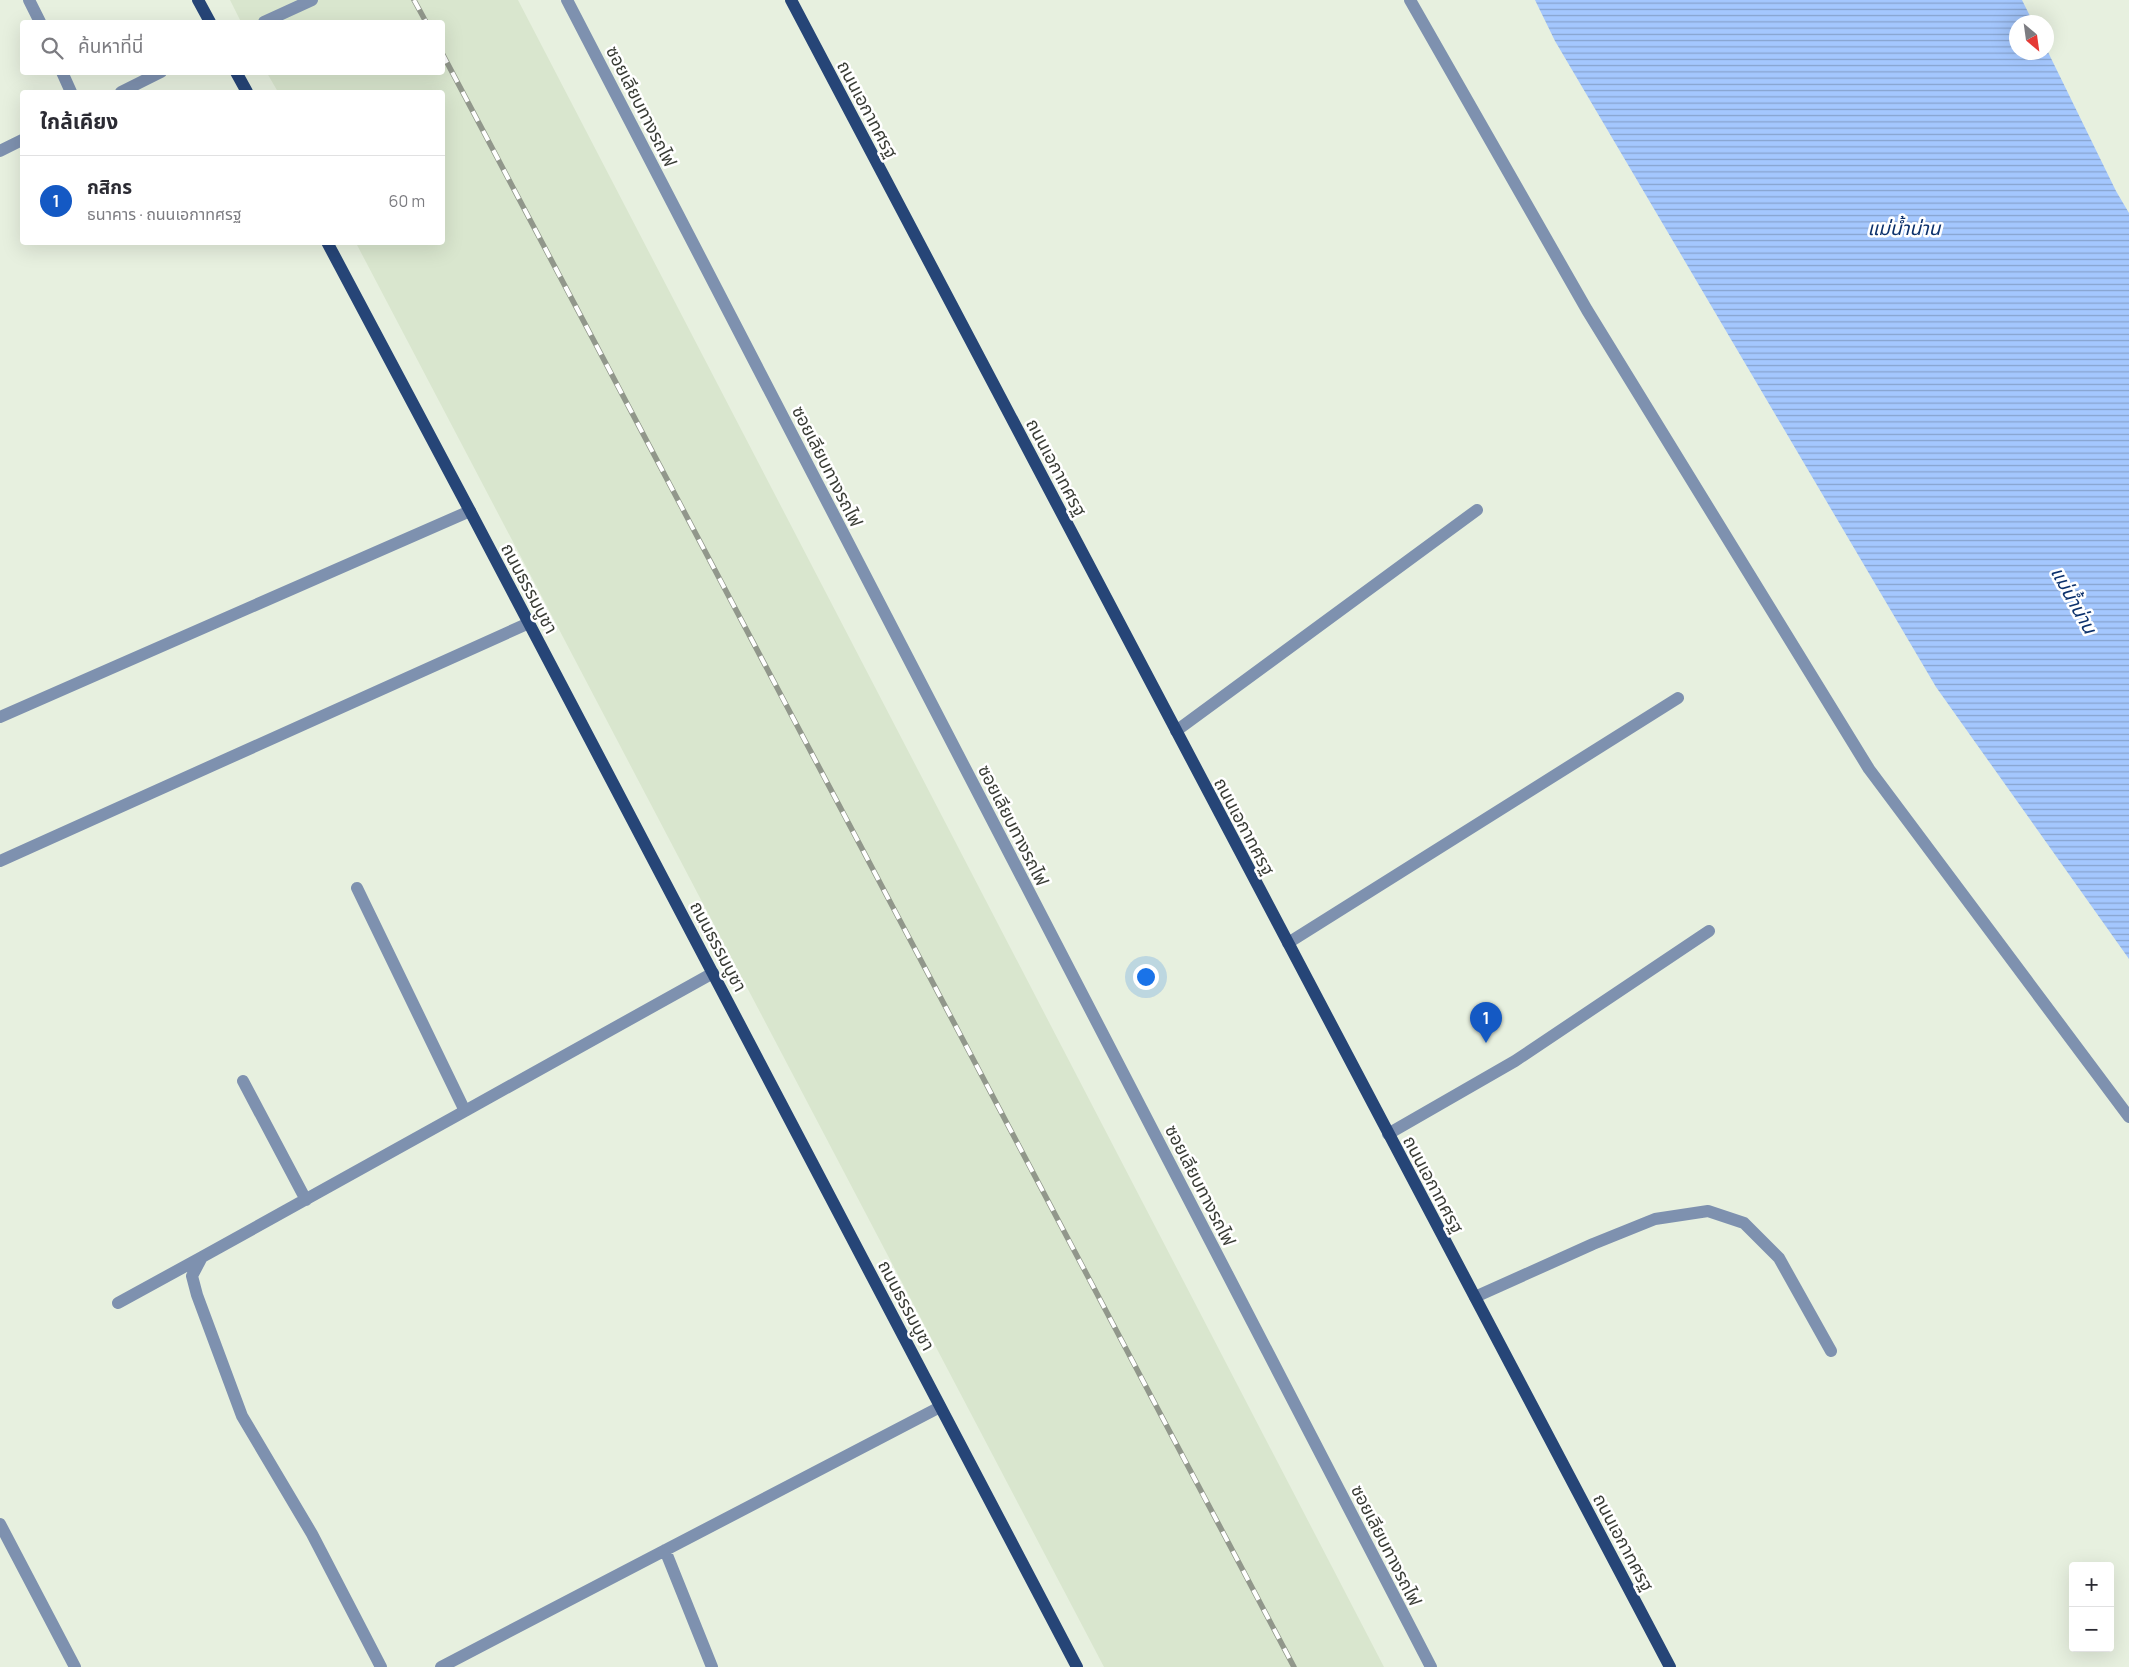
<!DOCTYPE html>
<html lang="th">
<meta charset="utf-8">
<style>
:root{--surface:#fff;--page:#f7f7f7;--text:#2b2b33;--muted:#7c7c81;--line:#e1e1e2;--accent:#1459c4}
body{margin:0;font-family:Manrope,"Noto Sans Thai",sans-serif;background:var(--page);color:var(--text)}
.controls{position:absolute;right:15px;bottom:15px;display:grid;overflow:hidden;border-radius:5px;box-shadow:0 5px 20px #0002}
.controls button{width:45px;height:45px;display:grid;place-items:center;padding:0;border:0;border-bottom:1px solid var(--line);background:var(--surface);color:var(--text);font:25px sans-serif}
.compass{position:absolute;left:2009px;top:15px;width:45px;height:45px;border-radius:50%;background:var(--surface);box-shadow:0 5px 20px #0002;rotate:151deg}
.you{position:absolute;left:1145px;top:976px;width:18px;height:18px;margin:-12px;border:4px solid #fff;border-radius:50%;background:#1a73e8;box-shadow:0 0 0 8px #1a73e833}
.badge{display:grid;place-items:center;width:32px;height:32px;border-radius:50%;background:var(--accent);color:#fff;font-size:16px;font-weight:700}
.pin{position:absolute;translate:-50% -41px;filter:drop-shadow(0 1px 2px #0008)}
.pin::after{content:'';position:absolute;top:26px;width:18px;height:15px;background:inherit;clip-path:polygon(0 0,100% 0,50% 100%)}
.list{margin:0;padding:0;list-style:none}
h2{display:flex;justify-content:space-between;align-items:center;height:65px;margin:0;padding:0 20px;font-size:21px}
h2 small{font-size:16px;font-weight:400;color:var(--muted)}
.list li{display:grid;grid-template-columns:32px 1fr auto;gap:15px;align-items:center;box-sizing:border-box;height:90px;padding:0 20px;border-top:1px solid var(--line)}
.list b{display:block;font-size:19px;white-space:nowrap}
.list p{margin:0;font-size:16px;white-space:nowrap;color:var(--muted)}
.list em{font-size:16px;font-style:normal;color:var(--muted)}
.icon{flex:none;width:28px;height:28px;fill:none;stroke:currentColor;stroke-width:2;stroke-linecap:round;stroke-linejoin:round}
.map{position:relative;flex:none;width:2129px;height:1667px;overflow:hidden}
.search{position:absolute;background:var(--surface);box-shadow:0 5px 20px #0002;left:20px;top:20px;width:425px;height:55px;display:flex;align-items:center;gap:12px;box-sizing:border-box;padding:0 18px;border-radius:5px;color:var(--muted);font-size:19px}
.panel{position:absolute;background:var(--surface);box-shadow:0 5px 20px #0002;left:20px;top:90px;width:425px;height:155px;border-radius:5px}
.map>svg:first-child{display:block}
</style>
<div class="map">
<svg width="2129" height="1667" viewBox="0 0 2129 1667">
<defs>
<pattern id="water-rules" width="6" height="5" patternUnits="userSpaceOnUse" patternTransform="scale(1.25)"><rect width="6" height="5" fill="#a4c7fe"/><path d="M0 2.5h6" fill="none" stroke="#87a3ce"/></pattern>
</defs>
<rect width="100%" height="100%" fill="#e7f0df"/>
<!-- built -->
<path fill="#d9e6ce" d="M230,0H518L1384,1667H1104L356,243L442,242V92H278L267,73L442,72V22H241Z"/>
<!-- water -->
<path fill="url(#water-rules)" d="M1535,0H2022L2033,22H2016V52H2046L2047,50L2116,191L2129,213V959L1936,687L1555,41Z"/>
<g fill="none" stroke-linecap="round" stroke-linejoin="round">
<!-- minor -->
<path stroke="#7e91af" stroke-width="12" d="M29,0L40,22
M567,0L1431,1667
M1410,0L1587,310L1869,769L2129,1117
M264,22L312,0
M62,72L71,92
M121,92L161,72
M0,151L22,140
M0,717L470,511
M1176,731L1477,510
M0,861L529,623
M357,888L465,1111L202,1257L192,1276L197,1295L242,1416L312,1534L381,1667
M1288,943L1678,698
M243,1081L306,1200
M465,1111L713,973
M1388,1134L1515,1061L1709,931
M1475,1297L1593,1244L1655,1219L1708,1211L1744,1223L1779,1258L1831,1351
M118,1303L202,1257
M0,1524L75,1667
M665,1550L712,1667
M441,1667L940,1407"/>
<!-- major -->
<path stroke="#264577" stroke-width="12" d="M198,0L210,22
M791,0L1670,1667
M236,72L247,92
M327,242L470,511L1077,1667"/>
<!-- rail casing -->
<g stroke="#91978b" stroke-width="5.5">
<path id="rail" d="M414,0L426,22
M442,53L1294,1667"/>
</g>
<!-- rail -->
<use href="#rail" stroke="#fff" stroke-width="4" stroke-dasharray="11" stroke-linecap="butt"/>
</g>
<g text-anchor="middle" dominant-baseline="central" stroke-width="5" stroke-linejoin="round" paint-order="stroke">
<!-- street labels -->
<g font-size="18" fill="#393c35" stroke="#fff">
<text transform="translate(642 106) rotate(63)">ซอยเลียบทางรถไฟ</text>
<text transform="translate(868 109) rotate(62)">ถนนเอกาทศรฐ</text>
<text transform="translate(828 466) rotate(63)">ซอยเลียบทางรถไฟ</text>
<text transform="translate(1057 467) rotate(62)">ถนนเอกาทศรฐ</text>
<text transform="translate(530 588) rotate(62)">ถนนธรรมบูชา</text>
<text transform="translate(1014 825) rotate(63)">ซอยเลียบทางรถไฟ</text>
<text transform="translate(1245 826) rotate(62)">ถนนเอกาทศรฐ</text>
<text transform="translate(719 946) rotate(62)">ถนนธรรมบูชา</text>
<text transform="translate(1434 1184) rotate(62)">ถนนเอกาทศรฐ</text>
<text transform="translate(1201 1185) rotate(63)">ซอยเลียบทางรถไฟ</text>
<text transform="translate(907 1305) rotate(62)">ถนนธรรมบูชา</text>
<text transform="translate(1624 1542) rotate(62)">ถนนเอกาทศรฐ</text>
<text transform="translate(1387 1545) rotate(63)">ซอยเลียบทางรถไฟ</text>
</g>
<!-- water labels -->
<g font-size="19" font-style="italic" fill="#0c316c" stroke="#fff">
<text x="1904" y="228">แม่น้ำน่าน</text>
<text transform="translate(2074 600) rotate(61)">แม่น้ำน่าน</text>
</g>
</g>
</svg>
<div class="controls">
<button>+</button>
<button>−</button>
</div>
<svg class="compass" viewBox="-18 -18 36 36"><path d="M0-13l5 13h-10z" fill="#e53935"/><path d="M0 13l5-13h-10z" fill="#7c7c81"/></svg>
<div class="you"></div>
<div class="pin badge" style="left:1486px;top:1043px">1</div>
<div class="search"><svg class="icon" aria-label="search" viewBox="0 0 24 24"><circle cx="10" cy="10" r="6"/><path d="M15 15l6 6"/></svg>ค้นหาที่นี่</div>
<section class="panel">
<h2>ใกล้เคียง<small></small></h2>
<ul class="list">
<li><span class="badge">1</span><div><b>กสิกร</b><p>ธนาคาร · ถนนเอกาทศรฐ</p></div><em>60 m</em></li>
</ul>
</section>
</div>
